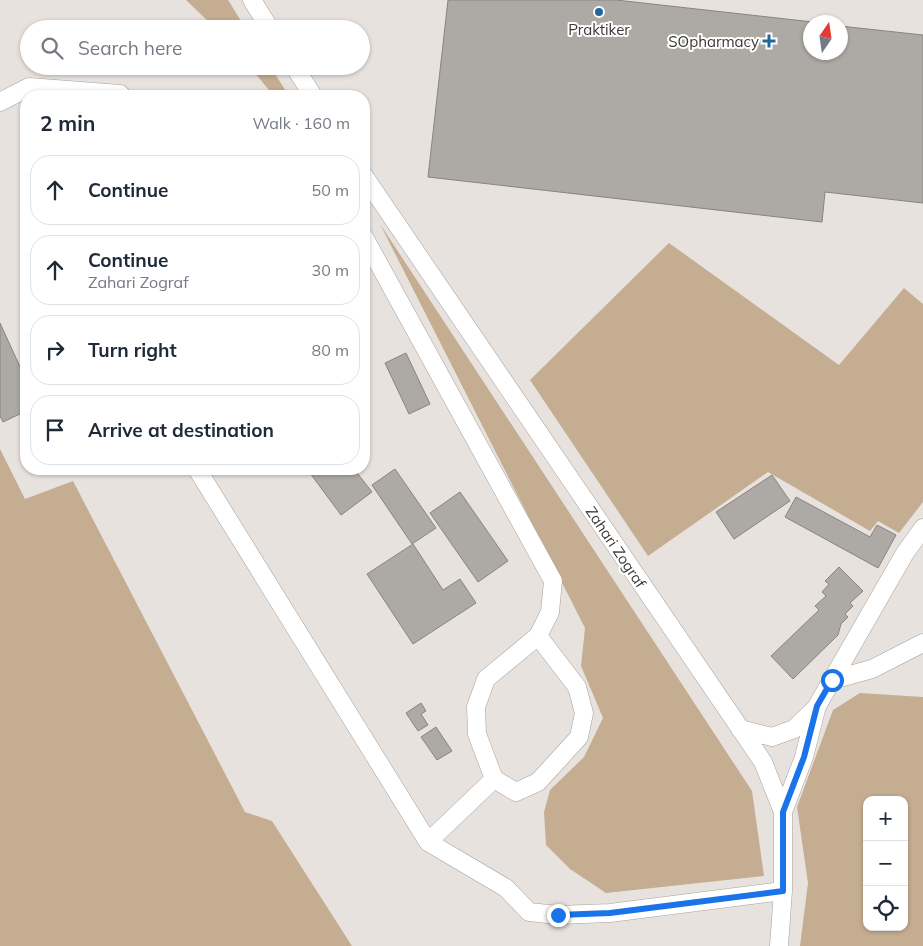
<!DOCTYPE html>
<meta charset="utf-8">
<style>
:root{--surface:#fff;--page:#f6f6f7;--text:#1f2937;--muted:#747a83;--line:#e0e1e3}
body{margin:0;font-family:Mulish,sans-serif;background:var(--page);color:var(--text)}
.controls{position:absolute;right:15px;bottom:15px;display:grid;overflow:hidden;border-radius:10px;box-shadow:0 1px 4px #0004}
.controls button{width:45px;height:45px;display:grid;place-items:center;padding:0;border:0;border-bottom:1px solid var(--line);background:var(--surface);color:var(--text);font:25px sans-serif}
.compass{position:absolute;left:803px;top:15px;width:45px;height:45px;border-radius:50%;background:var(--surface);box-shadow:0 1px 4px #0004;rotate:13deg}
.stop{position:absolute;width:15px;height:15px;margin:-11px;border:4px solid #1a73e8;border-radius:50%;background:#fff}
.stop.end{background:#1a73e8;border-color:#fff;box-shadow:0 1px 5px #0008}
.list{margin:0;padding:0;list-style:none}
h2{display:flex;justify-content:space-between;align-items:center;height:65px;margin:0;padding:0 20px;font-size:21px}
h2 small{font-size:16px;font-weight:400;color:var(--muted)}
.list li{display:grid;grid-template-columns:32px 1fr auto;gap:15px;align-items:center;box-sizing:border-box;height:70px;margin:0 10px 10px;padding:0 10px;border:1px solid var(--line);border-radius:20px}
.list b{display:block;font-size:19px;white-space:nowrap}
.list p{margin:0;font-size:16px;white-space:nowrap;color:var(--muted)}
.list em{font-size:16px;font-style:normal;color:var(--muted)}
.icon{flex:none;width:28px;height:28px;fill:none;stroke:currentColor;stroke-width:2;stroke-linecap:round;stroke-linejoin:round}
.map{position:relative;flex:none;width:923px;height:946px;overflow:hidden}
.search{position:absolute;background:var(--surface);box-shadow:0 1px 4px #0004;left:20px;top:20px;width:350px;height:55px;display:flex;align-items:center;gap:12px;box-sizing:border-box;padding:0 18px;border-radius:28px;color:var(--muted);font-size:19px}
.panel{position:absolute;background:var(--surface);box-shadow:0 1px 4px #0004;left:20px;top:90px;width:350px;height:385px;border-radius:20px}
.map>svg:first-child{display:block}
</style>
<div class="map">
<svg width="923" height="946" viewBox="0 0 923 946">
<rect width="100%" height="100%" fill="#e7e2de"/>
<!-- green -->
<path fill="#c5ad92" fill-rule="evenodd" d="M186,0H228L246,29H216Z
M249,66H270L289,96H274Z
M380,224L752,791L764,876L606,893L570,869L546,845L544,812L550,790L584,757L603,718L581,666L585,628Z
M669,243L839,365L904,288L923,304V502L899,533L878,521L870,531L768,472L648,556L530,380Z
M0,449L25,499L73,481L245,812L272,821L352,946H0Z
M860,693L923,697V946H800L808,883L797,807L833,710ZM867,800H904V927H867Z"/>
<!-- building -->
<path fill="#ada9a4" stroke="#888480" d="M448,0H616L813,22H810V52H840V26L923,35V203L825,192L822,222L428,177Z
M0,323L26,380V411L3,422L0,416Z
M406,353L430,404L409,414L385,363Z
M307,469H354L372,492L341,515Z
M395,469L436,528L412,544L372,485Z
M772,475L790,501L734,539L716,512Z
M460,492L508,561L478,582L430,513Z
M796,497L870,537L877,525L896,535L878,568L785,517Z
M413,544L443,590L460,579L476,603L413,644L367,574Z
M839,567L863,591L850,603L853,606L845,614L848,617L841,624L838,635L793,679L771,656L819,610L815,606L826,596L822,592L829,584L825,581Z
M421,703L426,711L421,714L428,725L418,731L406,713Z
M436,727L452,751L437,760L421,737Z"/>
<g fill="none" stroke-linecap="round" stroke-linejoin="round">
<!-- minor casing -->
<g stroke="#a7a29e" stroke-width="19">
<path id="minor" d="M252,0L270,29
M294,66L313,96
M0,102L29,87L120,94L122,96
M364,176L763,762L783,812V891L779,946
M364,237L553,581L550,612L538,636L486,679L476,707L477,734L494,779L516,792L538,782L579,737L584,713L577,687L538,636
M197,469L428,842L506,888L529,912L558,915L610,913L783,891
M832,680L872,669L923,643
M740,729L772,737L794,729L817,707
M783,812L804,757L817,706L905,553L923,528
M428,842L494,779"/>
</g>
<!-- minor -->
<use href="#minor" stroke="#fff" stroke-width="18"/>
</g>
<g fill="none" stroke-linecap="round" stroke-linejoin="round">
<!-- route -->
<path stroke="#1a73e8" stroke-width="6" d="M558,915L610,913L783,891V812L804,757L817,706L832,680"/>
</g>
<!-- markers -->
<g fill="#20679b" stroke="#fff" stroke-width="2">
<circle cx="599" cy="12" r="5"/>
<path d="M766.5 33.5h5v5h5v5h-5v5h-5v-5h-5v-5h5z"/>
</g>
<g text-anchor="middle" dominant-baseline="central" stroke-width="4" stroke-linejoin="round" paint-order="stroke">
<!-- poi labels -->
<g font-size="15" fill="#3c3a38" stroke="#fff">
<text x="599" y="29">Praktiker</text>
<text x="759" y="41" text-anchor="end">SOpharmacy</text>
</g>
<!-- street labels -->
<g font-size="15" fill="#3c3a38" stroke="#fff">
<text transform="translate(616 547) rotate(56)">Zahari Zograf</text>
</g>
</g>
</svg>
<div class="controls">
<button>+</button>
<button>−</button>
<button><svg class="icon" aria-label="locate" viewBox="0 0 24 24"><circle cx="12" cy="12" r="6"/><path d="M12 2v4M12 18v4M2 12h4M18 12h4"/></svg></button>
</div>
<svg class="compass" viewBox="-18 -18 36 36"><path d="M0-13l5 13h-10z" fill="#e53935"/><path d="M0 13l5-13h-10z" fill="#747a83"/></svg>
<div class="stop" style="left:832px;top:680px"></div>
<div class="stop end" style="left:558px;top:915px"></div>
<div class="search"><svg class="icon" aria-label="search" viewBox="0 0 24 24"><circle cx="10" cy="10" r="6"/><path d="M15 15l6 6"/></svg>Search here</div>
<section class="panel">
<h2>2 min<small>Walk · 160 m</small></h2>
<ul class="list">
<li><svg class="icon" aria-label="ahead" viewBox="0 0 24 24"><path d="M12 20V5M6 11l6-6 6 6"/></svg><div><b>Continue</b></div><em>50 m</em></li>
<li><svg class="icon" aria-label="ahead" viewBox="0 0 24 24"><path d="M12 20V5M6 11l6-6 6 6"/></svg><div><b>Continue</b><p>Zahari Zograf</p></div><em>30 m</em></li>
<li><svg class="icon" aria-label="right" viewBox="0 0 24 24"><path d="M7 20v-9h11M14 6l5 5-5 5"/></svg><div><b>Turn right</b></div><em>80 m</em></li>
<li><svg class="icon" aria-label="arrive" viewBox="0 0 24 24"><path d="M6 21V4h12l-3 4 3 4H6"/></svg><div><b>Arrive at destination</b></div></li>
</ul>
</section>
</div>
